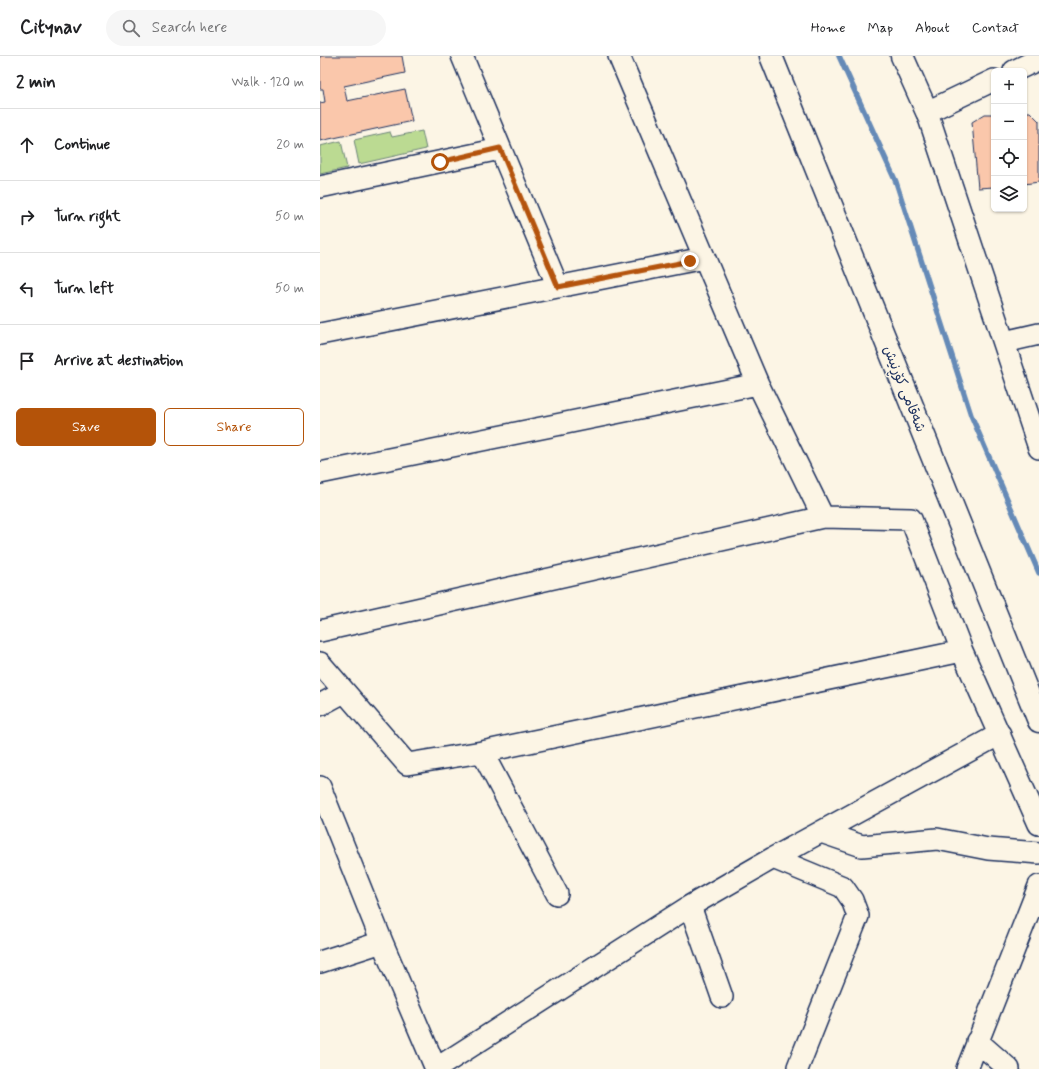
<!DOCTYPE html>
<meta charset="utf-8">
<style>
:root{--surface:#fff;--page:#f6f6f6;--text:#202124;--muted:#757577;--line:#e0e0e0;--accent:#b45309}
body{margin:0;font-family:Mynerve,"Playpen Sans Arabic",sans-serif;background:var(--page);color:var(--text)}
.controls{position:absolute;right:12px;top:12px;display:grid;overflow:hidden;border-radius:6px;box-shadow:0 1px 3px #0004}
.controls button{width:36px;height:36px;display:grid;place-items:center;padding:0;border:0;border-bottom:1px solid var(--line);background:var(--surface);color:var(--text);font:20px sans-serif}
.stop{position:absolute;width:12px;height:12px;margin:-9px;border:3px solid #b45309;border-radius:50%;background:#fff}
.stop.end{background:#b45309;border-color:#fff;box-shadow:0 1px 4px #0008}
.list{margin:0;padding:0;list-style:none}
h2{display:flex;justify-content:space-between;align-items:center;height:52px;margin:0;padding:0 16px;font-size:17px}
h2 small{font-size:13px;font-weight:400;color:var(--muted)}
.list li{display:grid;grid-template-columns:26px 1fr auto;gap:12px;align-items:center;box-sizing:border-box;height:72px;padding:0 16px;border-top:1px solid var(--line)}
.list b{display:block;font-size:15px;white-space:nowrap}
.list em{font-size:13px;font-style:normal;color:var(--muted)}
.actions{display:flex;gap:8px;padding:12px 16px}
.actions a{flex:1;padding:9px 0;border:1px solid var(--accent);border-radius:6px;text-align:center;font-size:14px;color:var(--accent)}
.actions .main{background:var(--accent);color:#fff}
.icon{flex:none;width:22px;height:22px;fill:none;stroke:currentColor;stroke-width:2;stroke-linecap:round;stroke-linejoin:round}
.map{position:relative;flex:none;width:719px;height:1013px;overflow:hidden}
header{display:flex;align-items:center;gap:24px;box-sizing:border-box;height:56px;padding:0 20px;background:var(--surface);border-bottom:1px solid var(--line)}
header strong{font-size:19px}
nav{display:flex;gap:22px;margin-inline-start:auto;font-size:14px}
.search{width:280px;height:36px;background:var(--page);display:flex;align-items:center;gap:10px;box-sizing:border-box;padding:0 14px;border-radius:22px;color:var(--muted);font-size:15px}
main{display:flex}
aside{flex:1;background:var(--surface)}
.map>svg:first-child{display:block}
</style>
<header>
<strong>Citynav</strong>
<div class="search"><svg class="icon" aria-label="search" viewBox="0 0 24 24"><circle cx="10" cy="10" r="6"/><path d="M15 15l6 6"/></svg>Search here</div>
<nav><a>Home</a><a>Map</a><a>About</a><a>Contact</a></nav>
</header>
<main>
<aside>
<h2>2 min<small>Walk · 120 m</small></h2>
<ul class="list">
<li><svg class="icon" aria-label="ahead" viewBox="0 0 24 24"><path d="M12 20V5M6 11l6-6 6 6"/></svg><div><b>Continue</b></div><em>20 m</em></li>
<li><svg class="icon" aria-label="right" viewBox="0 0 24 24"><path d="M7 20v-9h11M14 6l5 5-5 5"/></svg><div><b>Turn right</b></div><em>50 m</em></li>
<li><svg class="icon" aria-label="left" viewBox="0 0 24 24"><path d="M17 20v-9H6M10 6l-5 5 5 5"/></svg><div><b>Turn left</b></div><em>50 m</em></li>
<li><svg class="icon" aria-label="arrive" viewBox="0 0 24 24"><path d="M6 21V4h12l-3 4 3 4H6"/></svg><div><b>Arrive at destination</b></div></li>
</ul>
<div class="actions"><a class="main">Save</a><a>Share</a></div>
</aside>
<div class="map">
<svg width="719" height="1013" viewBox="0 0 719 1013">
<rect width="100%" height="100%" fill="#fcf5e5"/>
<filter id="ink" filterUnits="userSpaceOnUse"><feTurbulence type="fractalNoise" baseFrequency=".025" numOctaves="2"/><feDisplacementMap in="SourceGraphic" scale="8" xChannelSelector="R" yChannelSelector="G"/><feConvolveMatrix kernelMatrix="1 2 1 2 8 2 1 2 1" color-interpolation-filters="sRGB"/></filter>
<g filter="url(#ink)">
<!-- green -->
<path fill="#bbda92" stroke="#6b8478" d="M102,75L106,93L39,108L34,84L70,76L72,81Z
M21,85L27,112L0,118V90Z"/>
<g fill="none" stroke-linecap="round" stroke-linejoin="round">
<!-- stream -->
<path stroke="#658ab7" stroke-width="5.5" d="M519,0L576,126L651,359L719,517"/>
</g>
<!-- building -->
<path fill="#fac7ab" stroke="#1b2f5e" d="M0,0H82L85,17L24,30L27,45L85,33L92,65L0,85V47L5,46L3,33H0Z
M704,56H710L719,65V126L704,128Z
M665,58H674V131L658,132L652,66Z"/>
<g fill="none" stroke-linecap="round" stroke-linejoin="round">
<!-- minor casing -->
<g stroke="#1b2f5e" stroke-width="24">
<path id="minor" d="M142,0L238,231
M299,0L438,328L503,461
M694,15L719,3
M674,24L607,56L719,392
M0,131L180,93
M0,278L384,202
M684,286L719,278
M0,417L438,328
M0,575L503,461L591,463L642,595L719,768
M0,607L87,708L162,696L642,595
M0,649L24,636
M162,696L237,838
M0,731L62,886L116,1013
M501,776L542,790L617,783L668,793L719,797
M453,802L523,831L532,844L538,860L478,1011
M370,850L402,941
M0,906L62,886
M657,985L689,1013
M117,1012L370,850L453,802L680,678
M647,1013L719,830"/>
</g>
<!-- tertiary casing -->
<g stroke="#1b2f5e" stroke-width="25">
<path id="tertiary" d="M582,0L607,56"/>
</g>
<!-- secondary casing -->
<g stroke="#1b2f5e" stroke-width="25">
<path id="secondary" d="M451,0L719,665"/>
</g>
<!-- minor -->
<use href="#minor" stroke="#fcf5e5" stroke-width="21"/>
<!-- tertiary -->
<use href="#tertiary" stroke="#fcf5e5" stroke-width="22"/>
<!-- secondary -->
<use href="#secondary" stroke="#fcf5e5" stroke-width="22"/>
</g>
</g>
<g fill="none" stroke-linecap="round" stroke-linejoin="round" filter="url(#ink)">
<!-- route -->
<path stroke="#b45309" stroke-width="5" d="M120,106L180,92L238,231L370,205"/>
</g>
<g text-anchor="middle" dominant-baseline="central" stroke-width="3" stroke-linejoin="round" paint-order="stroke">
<!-- street labels -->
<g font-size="14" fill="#1b2f5e" stroke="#fcf5e5">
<text transform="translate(584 333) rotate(68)">شەقامی کۆڕنیش</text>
</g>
</g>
</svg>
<div class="controls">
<button>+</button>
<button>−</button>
<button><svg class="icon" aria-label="locate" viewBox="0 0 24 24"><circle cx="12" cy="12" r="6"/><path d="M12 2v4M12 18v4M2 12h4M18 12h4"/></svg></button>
<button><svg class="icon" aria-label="layers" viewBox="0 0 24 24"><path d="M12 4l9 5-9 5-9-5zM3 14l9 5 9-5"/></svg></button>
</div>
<div class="stop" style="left:120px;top:106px"></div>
<div class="stop end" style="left:370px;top:205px"></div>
</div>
</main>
